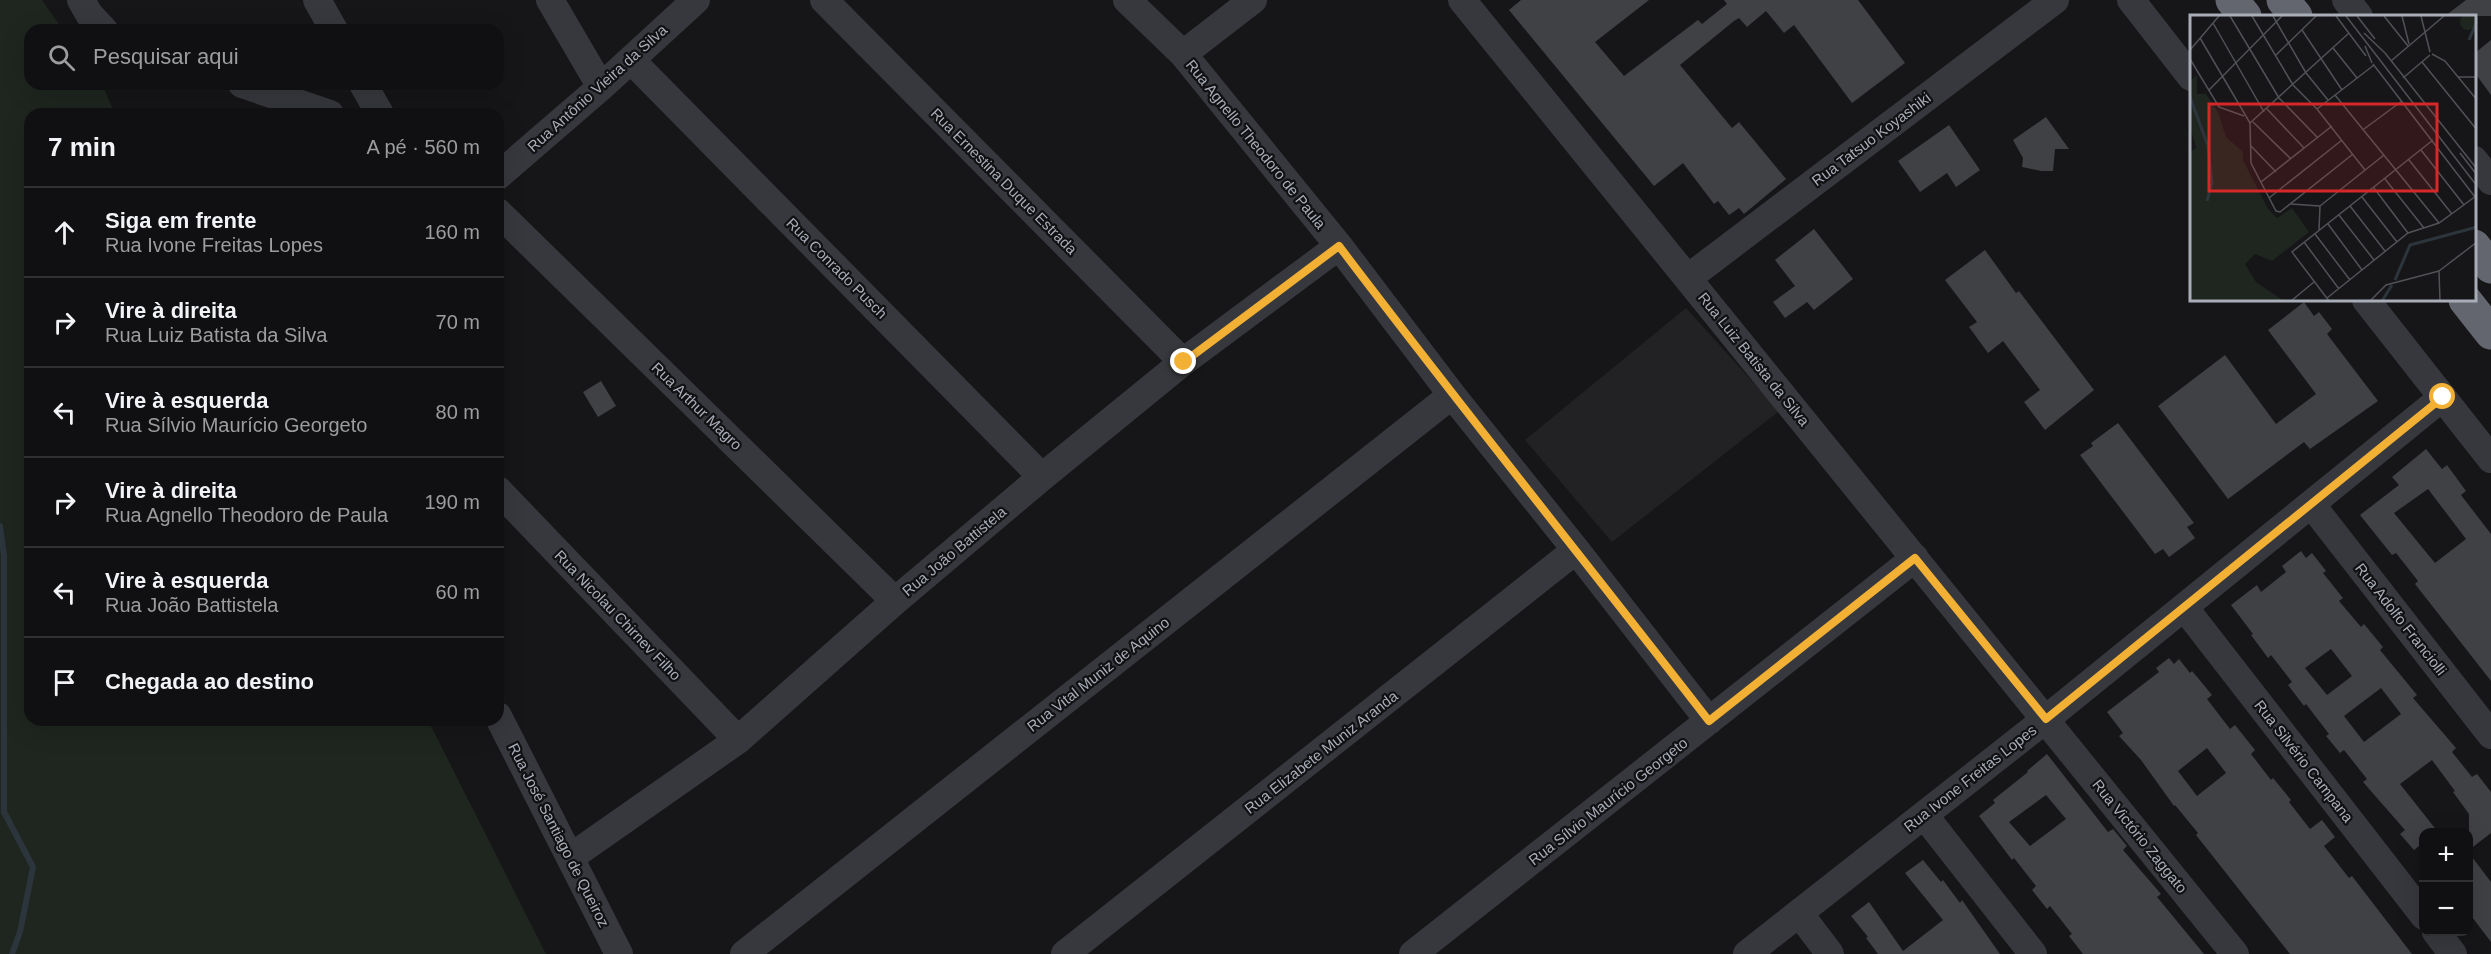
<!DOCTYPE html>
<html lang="pt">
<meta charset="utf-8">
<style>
:root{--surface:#101012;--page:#1e1e20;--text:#f1f3f6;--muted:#9c9d9f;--line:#303032}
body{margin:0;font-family:Arial,sans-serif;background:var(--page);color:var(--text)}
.controls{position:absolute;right:18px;bottom:18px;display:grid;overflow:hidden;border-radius:12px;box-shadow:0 6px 24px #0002}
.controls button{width:54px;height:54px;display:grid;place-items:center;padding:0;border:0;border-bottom:2px solid var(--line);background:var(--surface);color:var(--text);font:30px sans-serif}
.stop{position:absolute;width:18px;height:18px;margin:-14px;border:4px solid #f2b134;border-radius:50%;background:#fff}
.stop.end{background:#f2b134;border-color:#fff;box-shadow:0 2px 6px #0008}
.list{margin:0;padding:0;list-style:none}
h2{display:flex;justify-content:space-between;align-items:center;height:78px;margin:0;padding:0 24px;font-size:26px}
h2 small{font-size:20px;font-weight:400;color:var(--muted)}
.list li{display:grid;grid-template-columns:39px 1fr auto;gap:18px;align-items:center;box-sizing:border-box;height:90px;padding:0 24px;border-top:2px solid var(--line)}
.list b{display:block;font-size:22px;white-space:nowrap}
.list p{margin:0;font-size:20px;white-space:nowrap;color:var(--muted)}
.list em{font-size:20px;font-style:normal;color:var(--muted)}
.icon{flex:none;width:33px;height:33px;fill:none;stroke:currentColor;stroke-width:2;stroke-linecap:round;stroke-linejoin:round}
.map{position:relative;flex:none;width:2491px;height:954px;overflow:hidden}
.search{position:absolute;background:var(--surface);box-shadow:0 6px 24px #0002;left:24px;top:24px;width:480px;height:66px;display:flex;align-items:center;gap:15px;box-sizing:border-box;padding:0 21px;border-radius:18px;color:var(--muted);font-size:22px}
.panel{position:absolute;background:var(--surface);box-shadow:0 6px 24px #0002;left:24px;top:108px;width:480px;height:618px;border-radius:18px}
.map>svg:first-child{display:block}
</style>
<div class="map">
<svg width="2491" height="954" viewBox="0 0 2491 954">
<rect width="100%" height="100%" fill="#161618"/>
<!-- built -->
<path fill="#222225" d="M1686,308L1779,411L1612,542L1525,440Z"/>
<!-- green -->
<path fill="#1e261f" d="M0,0H42L63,30H30V84H102L115,114H30V720H428L546,954H0Z"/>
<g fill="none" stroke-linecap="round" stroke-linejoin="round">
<!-- stream -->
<path stroke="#2c353c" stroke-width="6" d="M0,526L4,556V812L33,867L20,932L12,954"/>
</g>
<!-- building -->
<path fill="#404145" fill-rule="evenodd" d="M1521,0H1649L1595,42L1624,76L1698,20L1702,24L1727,4L1724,0H1858L1905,63L1852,103L1794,25L1784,33L1766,11L1747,27L1739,18L1734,21L1680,65L1732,128L1739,122L1786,179L1744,214L1739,208L1729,215L1718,201L1714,204L1683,163L1654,186L1509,10Z
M2466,0H2491V16H2445Z
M2491,40V95L2475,73V53Z
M2046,117L2069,149H2055L2053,171H2041L2022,167L2023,158L2013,140Z
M1949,125L1980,170L1956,187L1947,173L1920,192L1898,161Z
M1814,229L1853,279L1814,310L1807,302L1785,318L1773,302L1795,286L1775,260Z
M1985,250L2016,293L2019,291L2094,390L2045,430L2024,402L2040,390L2003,341L1988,353L1969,327L1977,322L1945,280Z
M2304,302L2314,316L2319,312L2332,329L2327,334L2378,401L2310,449L2304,442L2228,499L2158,406L2225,355L2276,424L2316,394L2268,330Z
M601,381L616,406L598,417L583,392Z
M2118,423L2194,523L2187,527L2195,538L2169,557L2163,549L2155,554L2080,455L2093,446L2091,443Z
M2426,449L2442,469L2447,465L2466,491L2461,495L2491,534V681L2415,584L2418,581L2396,553L2392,555L2360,515L2399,485L2392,477ZM2428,489L2466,539L2435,563L2394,513Z
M2301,551L2306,558L2312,553L2326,571L2323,573L2343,598L2339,601L2361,627L2364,624L2383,647L2380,650L2417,695L2413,698L2456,748L2452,752L2472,777L2477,774L2491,792V833L2469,850V814L2453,792L2455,791L2432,760L2400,784L2438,832H2424V842L2414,850L2400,834L2405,830L2363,782L2367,779L2344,750L2340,753L2326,736L2329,734L2306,704L2304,706L2288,685L2292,682L2271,655L2268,658L2251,635L2253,634L2231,605L2257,585L2261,592L2286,572L2282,566ZM2331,649L2352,676L2327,695L2305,668ZM2381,688L2401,714L2364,742L2344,716Z
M2169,658L2174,664L2179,659L2190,673L2192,671L2198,678L2212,695L2207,699L2230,729L2235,725L2255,750L2251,754L2271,780L2273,778L2291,800L2289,802L2310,829L2322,820L2335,837L2324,846L2349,878L2352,876L2412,954H2290L2196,835L2198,833L2175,805L2174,806L2141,760L2119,736L2123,733L2107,712L2159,672L2156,668ZM2207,748L2226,773L2197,796L2178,771Z
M2047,754L2108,832L2113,829L2127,846L2123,850L2161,894L2157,897L2204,954H2083L2069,936L2072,934L2050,906L2047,909L2032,890L2036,886L2014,858L2012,860L1979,816L1995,803L1993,800L2028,772L2027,771ZM2046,795L2066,819L2030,846L2009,822Z
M2469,853L2491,882V942L2469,913Z
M1923,860L1941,882L1943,880L1960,903L1962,900L2000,954H1878L1866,938L1868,937L1851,916L1869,902L1903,951L1943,920L1905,873Z"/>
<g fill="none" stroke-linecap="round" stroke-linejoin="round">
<!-- minor -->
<path stroke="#37383d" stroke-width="28" d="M81,0L89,14L104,30
M317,0L334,30
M550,0L601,87
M824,0L1183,362
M1127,0L1183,54L1339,246L1452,395L1576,550L1709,721
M1462,0L2235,954
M2131,0L2191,77
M2346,0L2359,16
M1183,54L1253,0
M631,60L1042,477
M242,84L330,114
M363,84L380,114
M2474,160L2491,181
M498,176L601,87L696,0
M498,212L895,601
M1688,278L2055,0
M2366,300L2491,459
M498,490L738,740
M2311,504L2491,735
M2184,607L2424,916
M498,716L619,954
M1924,815L2033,954
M571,857L738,740L895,601L1042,477L1183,362L1339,246
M1799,913L1830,954
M2436,932L2453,954
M744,954L1452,395
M1065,954L1576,550
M1413,954L1915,558
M1747,954L2046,719L2443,397"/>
<!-- highway -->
<path stroke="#63666e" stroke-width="33" d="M2232,0L2245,16
M2283,0L2296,16
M2474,246L2491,267
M2465,300L2491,333"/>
</g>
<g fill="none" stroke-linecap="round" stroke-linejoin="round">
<!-- route -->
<path stroke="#f2b134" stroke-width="8" d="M1184,362L1339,246C1460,406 1586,562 1709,721L1915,558L2046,719L2443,397"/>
</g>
<g text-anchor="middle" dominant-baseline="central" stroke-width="4.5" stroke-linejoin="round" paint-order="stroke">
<!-- street labels -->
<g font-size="15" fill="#a8adb8" stroke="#111113">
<text transform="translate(597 88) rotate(-42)">Rua Antônio Vieira da Silva</text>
<text transform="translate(1871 139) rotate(-37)">Rua Tatsuo Koyashiki</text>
<text transform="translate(1256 144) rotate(51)">Rua Agnello Theodoro de Paula</text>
<text transform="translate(1004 181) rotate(45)">Rua Ernestina Duque Estrada</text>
<text transform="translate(837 268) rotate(45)">Rua Conrado Pusch</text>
<text transform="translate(1754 359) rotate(51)">Rua Luiz Batista da Silva</text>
<text transform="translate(697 406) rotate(44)">Rua Arthur Magro</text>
<text transform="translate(954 551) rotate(-40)">Rua João Battistela</text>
<text transform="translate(618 615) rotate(46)">Rua Nicolau Chirnev Filho</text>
<text transform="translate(2401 619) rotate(52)">Rua Adolfo Franciolli</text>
<text transform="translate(1098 674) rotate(-38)">Rua Vital Muniz de Aquino</text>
<text transform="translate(1321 752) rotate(-38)">Rua Elizabete Muniz Aranda</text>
<text transform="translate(2304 761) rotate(52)">Rua Silvério Campana</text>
<text transform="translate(1970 778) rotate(-38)">Rua Ivone Freitas Lopes</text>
<text transform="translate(1608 801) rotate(-38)">Rua Sílvio Maurício Georgeto</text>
<text transform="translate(559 835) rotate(63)">Rua José Santiago de Queiroz</text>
<text transform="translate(2140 836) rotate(51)">Rua Victório Zaggato</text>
</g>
</g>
<!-- overview -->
<g transform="translate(2190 15)">
<rect width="286" height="286" fill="#161618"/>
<path d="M270 7a8 8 0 1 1 16 0a8 8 0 1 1-16 0ZM7,60V79H16L28,97L36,122L53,137V145L78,194L87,203L102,193L119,217L82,246L65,239L55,249L66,267L94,286H0V136L6,133L0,111V66Z" fill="#1e261f"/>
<path fill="none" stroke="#2c353c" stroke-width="3" d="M279,25L287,6M0,82L18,131L22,168L17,186M205,265L220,230L287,212M192,286L202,270"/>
<path fill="none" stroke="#505258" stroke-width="1.5" d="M40,1L89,83L127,122M62,1L103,70L127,94L175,155M83,1L116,58L138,85M146,1L176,41M156,1L287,171M167,1L185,24M194,1L218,31M212,1L219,29M231,1L240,37M23,8L74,97M112,15L152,75M174,18L195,38M10,23L60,108L61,148L86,196L90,197L163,139M175,31L182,48M143,33L167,63M0,35L29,1M195,38L287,154M242,39L255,46L287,85M85,41L126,1M0,44L29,92L54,101M201,46L254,1M232,47L287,115M183,49L285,182M268,62H287M213,63L240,40M19,75L92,1M145,80L249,208M77,94L114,133M127,94L184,50M63,107L101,144M60,108L159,18M174,114L212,86M61,131L86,157M231,135L274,190M270,138L287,160M219,145L262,199M195,164L234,213M71,167L142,111M184,173L218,218M172,182L207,227M79,183L152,125M101,189L130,191M130,191L194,140M160,191L195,236M149,200L184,245M138,209L172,255M129,215L130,191M125,219L160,265M114,227L149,274M137,283L218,218L249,208L286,181M101,286L124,267M139,286L102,237L243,125M180,286L196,270L249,256M250,286L249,256L287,227"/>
<path fill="#d62828" fill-opacity="0.15" stroke="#d62828" stroke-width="3" d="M19,89H247V176H19Z"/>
<rect width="286" height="286" fill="none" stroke="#a8adb8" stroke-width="3"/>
</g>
</svg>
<div class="controls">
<button>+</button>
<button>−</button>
</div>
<div class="stop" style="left:2443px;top:397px"></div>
<div class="stop end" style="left:1184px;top:362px"></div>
<div class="search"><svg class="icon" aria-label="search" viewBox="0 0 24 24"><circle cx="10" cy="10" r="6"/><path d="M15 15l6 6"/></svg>Pesquisar aqui</div>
<section class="panel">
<h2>7 min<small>A pé · 560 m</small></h2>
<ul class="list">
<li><svg class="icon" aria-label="ahead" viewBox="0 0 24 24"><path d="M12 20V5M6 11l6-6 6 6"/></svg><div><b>Siga em frente</b><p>Rua Ivone Freitas Lopes</p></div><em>160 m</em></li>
<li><svg class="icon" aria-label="right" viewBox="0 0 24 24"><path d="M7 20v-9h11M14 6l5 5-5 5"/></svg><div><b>Vire à direita</b><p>Rua Luiz Batista da Silva</p></div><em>70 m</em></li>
<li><svg class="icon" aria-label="left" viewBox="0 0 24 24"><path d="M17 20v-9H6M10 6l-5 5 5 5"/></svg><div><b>Vire à esquerda</b><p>Rua Sílvio Maurício Georgeto</p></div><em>80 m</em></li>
<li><svg class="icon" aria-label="right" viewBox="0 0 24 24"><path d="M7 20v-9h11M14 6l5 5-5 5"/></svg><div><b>Vire à direita</b><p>Rua Agnello Theodoro de Paula</p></div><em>190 m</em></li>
<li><svg class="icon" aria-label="left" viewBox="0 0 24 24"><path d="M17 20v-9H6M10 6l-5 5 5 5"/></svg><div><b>Vire à esquerda</b><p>Rua João Battistela</p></div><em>60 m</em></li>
<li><svg class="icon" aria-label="arrive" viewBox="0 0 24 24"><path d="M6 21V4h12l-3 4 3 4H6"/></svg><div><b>Chegada ao destino</b></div></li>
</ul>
</section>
</div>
